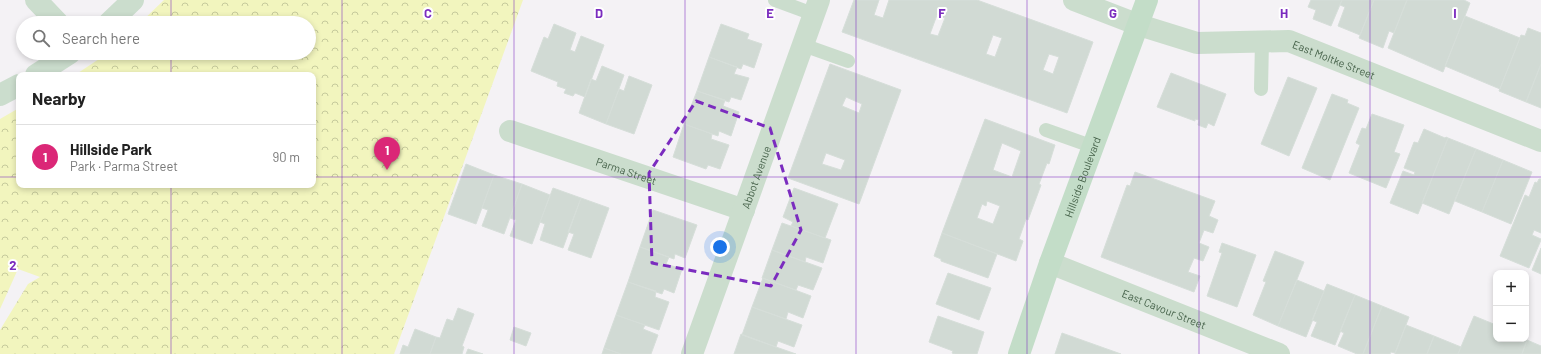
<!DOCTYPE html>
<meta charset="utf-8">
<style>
:root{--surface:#fff;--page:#f6f6f6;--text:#222;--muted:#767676;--line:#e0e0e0;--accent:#db2777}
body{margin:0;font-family:Barlow,sans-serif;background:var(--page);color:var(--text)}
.controls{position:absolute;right:12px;bottom:12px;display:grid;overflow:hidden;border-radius:8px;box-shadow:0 2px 6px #0003}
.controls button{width:36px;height:36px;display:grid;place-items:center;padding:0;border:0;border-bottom:1px solid var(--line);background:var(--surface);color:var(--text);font:20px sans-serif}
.you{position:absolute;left:720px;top:247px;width:14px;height:14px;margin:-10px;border:3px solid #fff;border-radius:50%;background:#1a73e8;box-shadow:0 0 0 6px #1a73e833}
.badge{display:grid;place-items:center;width:26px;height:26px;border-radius:50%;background:var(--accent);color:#fff;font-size:13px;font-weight:700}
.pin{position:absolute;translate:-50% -33px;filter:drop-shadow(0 1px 2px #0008)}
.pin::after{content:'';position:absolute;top:21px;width:14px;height:12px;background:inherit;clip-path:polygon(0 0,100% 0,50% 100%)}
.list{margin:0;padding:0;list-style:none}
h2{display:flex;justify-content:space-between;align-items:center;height:52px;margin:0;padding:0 16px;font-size:17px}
h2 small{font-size:13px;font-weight:400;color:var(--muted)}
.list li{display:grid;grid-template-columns:26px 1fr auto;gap:12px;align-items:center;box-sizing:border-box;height:64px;padding:0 16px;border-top:1px solid var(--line)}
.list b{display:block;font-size:15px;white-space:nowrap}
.list p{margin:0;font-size:13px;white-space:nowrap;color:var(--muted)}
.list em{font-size:13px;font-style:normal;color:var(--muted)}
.icon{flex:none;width:22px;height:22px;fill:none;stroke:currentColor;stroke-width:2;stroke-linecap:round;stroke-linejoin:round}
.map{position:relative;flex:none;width:1541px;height:354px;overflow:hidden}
.search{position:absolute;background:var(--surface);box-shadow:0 2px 6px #0003;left:16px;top:16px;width:300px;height:44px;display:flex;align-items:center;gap:10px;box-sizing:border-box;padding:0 14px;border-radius:22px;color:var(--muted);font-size:15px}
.panel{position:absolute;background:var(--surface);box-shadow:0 2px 6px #0003;left:16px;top:72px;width:300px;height:116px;border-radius:8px}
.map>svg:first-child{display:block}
</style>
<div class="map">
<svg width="1541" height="354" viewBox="0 0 1541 354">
<defs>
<pattern id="forest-crowns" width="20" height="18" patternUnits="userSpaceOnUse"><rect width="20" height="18" fill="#f2f5be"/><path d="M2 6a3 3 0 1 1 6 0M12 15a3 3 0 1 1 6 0" fill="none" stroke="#c6ca9c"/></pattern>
</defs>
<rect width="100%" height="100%" fill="#f4f2f5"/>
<!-- forest -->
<path fill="url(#forest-crowns)" d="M164,0H523L394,354H0V330L28,284L40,277L18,269L0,309V119L19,108V185H313V75H75L108,53H309V23H140Z"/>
<!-- building -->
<path fill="#d1dad4" stroke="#d6ded9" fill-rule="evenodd" d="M854,0H879L874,15L883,18L889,0H977L1093,42L1067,113L842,32ZM937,15L945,18L938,36L930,34ZM993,35L1002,38L995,57L986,54ZM1049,54L1059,57L1053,74L1043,70Z
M1311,0H1342L1331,26L1313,19L1316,10L1308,7Z
M1342,0H1374L1360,35L1338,26L1345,7L1340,5Z
M1374,0H1407L1394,33L1389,31L1383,48L1359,38Z
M1407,0H1464L1470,3L1443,72L1388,48Z
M1465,16L1520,38L1500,89L1445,66Z
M554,24L576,33L570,50L575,52L581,36L604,45L585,97L575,93L573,96L564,93L566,89L557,86L558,82L531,71L544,37L548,39Z
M721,24L749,34L747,39L762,44L754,68L743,64L741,69L709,57Z
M1528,28L1541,33V64L1526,102L1499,91L1521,35L1525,36Z
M709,57L737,67L734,74L749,78L741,100L731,97L729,102L697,91Z
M830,64L901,90L859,204L788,178ZM846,97L862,104L859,113L842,106ZM826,153L845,160L841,170L822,164Z
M1541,64V108L1526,102Z
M602,66L624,75L606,124L579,113L591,79L596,81Z
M1171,73L1226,94L1214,126L1208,123L1206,128L1198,125L1199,120L1195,119V121L1157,107Z
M629,76L652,85L634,134L606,124L619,89L624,91Z
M1288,77L1317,88L1289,156L1261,144Z
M697,91L725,100L723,106L739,112L731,136L719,131L718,136L684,124Z
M1332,94L1348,100L1347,103L1359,108L1330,180L1302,168Z
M1372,114L1404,125L1394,152L1400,154L1386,188L1349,173L1360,145L1356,143L1362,128L1366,129Z
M985,119L1055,145L1049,164L1047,163L1039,184L1041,185L1028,220L1026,219L1019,239L1023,241L1016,261L942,233ZM1002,143L1021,151L1012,177L993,170ZM987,201L1000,206L993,224L977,218L982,204L986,206Z
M684,124L712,134L711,139L729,145L720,169L708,165L706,169L673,157Z
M1424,129L1445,138L1446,137L1448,138L1418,214L1390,203L1403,171L1414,175L1415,172L1404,168L1414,142L1418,143Z
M1448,138L1476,149L1449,214L1422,203Z
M1476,149L1503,160L1482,212L1455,201Z
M1503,160L1532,172L1511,224L1482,212Z
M466,164L494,175L476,224L448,214Z
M1135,172L1215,201L1209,216L1218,220L1213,233L1204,230L1199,243L1209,247L1203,261L1194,258L1188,272L1200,276L1194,292L1101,257L1127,185L1130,186Z
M494,175L522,184L504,234L482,226L488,210L482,208Z
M1539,179H1541V233L1534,230L1532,235L1541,239V240L1529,268L1500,256L1525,195L1529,197L1535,182L1537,183Z
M522,184L550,195L532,244L510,236L516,220L510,218Z
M553,188L581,198L563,248L540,240L545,224L540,222Z
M794,188L838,204L825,238L791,226L793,222L783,217Z
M581,198L609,208L591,258L568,250L574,234L568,232Z
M653,210L697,225L685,258L675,254L674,259L640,247Z
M782,223L831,240L823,263L806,257L805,262L772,250Z
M942,233L997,254L988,278L941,261V259L934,256Z
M1222,243L1256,255L1237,307L1207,296L1222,253L1219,252Z
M640,247L669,257L666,264L682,269L674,293L664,289L662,294L628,282Z
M1541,248V274L1532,270Z
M772,250L822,268L813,290L798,285L796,290L762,278Z
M1275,251L1304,262L1278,326L1253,315L1266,282L1263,281Z
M948,273L991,288L979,320L936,304Z
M763,278L811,296L803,318L788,312L786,319L752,307Z
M1297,280L1324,291L1306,337L1278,326Z
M628,282L656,291L655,297L669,302L659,330L616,315Z
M1327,284L1355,295L1335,345L1311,336L1317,322L1312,320Z
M1355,295L1382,306L1363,354H1357L1338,346L1344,333L1340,331Z
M1382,306L1409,317L1395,353L1391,352L1390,354H1363Z
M752,307L802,325L794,347L778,341L776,347L742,335Z
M458,308L474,314L462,346L464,347L462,354H430L436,337L440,338L447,319L453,321Z
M616,315L645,325L643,329L658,335L651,354H621L604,348Z
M938,316L984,332L977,354H955L952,353L953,351L929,342Z
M1474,316L1496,325V339H1524L1527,340L1522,354H1458Z
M1406,325L1434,336L1427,354H1395Z
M514,327L531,333L526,346L510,340Z
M415,329L436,337L430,354H400L403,345L408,347Z
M1062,333L1121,354H1055Z
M741,334L776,347L796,354H734Z
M1434,336L1461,347L1458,354H1427Z
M1527,340L1541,346V354H1522Z
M604,348L621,354H602Z
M468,349L483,354H466Z"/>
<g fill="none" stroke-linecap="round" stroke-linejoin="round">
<!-- service -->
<path stroke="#cbddcd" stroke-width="14" d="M775,0L813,14
M803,45L848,61
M1261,89L1262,41
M1046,130L1094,147"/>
<!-- minor -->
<g stroke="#cbddcd" stroke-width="22">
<path d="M36,0L58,23"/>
<path id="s1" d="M1074,0L1139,25L1197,43L1289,41L1541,141"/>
<path d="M109,23L133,0"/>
<path d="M36,75L70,53"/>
<path d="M0,95L19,85"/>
<path id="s2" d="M510,131L744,210"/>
<path id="s3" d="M1050,263L1279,354"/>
<path id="s4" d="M692,354L819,0"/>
</g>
<!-- secondary -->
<path stroke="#c3ddc8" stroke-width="22" id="s5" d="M1019,354L1050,263L1147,0"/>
</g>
<!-- marked area -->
<path fill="none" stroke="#7b2cbf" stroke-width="3" stroke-dasharray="8 5" stroke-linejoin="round" d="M696,101L770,128L801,230L771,286L652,263L649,173Z"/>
<!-- grid -->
<path fill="none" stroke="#7b2cbf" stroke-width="1" stroke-opacity="0.55" d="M171,0V23M342,0V354M514,0V354M685,0V354M856,0V354M1027,0V354M1199,0V354M1370,0V354M171,53V75M0,177H19M313,177H1541M171,185V354"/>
<g text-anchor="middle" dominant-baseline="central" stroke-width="4" stroke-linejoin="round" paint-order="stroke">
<!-- street labels -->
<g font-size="11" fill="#47634b" stroke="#fff">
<text stroke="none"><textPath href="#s1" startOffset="271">East Moltke Street</textPath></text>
<text stroke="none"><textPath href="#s2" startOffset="123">Parma Street</textPath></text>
<text stroke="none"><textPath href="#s4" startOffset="188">Abbot Avenue</textPath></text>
<text stroke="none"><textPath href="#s5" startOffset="188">Hillside Boulevard</textPath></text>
<text stroke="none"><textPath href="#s3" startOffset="123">East Cavour Street</textPath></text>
</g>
</g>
<g font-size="13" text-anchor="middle" font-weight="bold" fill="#7b2cbf" stroke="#fff" stroke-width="4" stroke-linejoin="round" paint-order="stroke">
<text x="428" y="18">C</text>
<text x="599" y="18">D</text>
<text x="770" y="18">E</text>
<text x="942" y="18">F</text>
<text x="1113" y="18">G</text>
<text x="1284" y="18">H</text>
<text x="1455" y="18">I</text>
<text x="13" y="270">2</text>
</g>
</svg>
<div class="controls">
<button>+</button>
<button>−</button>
</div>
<div class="you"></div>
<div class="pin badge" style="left:387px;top:170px">1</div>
<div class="search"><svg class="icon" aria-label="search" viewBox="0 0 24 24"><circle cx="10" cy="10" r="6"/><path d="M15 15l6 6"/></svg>Search here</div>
<section class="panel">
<h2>Nearby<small></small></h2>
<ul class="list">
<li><span class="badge">1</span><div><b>Hillside Park</b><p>Park · Parma Street</p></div><em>90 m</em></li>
</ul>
</section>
</div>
